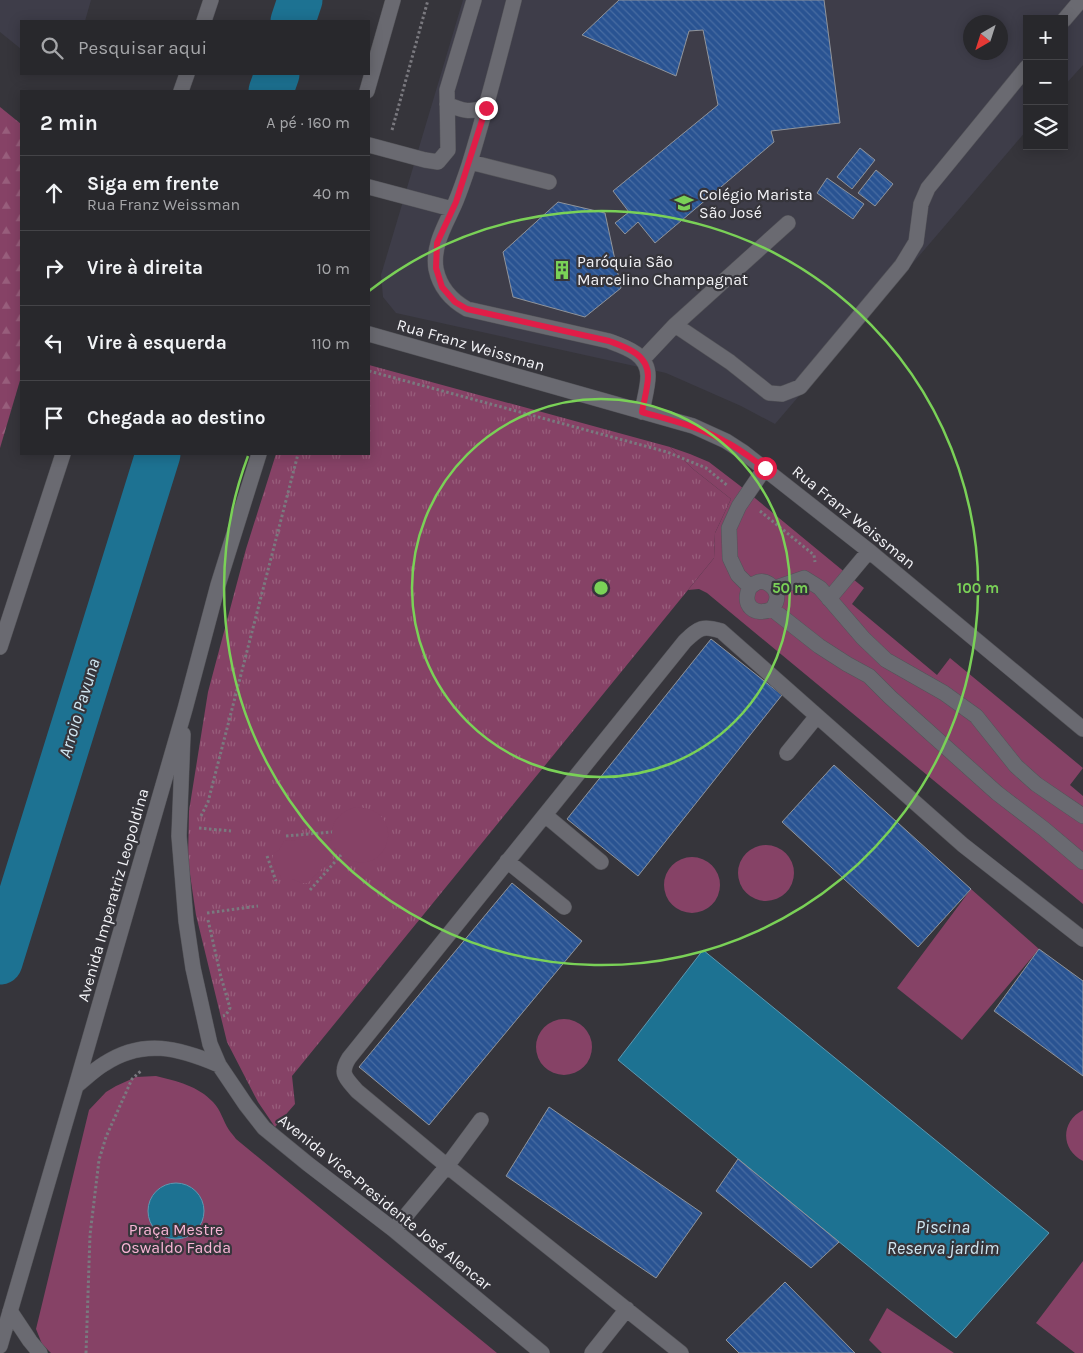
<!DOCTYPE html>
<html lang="pt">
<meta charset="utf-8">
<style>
:root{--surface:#28282c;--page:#343438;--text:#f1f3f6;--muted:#a5a6a9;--line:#444448}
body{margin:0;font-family:Karla,sans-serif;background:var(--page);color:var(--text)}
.controls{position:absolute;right:15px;top:15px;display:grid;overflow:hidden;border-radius:0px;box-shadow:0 2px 12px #0003}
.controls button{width:45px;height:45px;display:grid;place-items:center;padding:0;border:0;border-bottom:1px solid var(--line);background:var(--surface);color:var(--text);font:25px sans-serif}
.compass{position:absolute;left:963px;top:15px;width:45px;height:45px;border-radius:50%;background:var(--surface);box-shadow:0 2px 12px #0003;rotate:219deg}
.stop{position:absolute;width:15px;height:15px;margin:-11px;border:4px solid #e11d48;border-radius:50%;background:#fff}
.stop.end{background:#e11d48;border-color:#fff;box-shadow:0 1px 5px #0008}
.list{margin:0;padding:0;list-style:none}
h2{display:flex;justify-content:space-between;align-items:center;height:65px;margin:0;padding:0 20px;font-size:21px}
h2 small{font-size:16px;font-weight:400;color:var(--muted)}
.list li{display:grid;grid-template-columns:32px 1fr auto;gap:15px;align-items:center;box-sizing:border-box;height:75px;padding:0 20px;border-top:1px solid var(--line)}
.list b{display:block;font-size:19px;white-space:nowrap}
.list p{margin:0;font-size:16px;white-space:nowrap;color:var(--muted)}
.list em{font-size:16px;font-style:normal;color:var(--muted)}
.icon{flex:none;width:28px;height:28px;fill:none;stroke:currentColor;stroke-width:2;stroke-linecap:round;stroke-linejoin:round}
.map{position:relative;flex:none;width:1083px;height:1353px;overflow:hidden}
.search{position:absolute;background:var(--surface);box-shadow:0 2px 12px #0003;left:20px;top:20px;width:350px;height:55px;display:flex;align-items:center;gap:12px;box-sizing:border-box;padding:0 18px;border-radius:0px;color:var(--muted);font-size:19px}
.panel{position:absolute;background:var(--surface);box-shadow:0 2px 12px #0003;left:20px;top:90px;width:350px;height:365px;border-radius:0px}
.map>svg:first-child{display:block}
</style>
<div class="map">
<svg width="1083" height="1353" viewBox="0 0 1083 1353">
<defs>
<pattern id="grass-tufts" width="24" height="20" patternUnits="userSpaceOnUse" patternTransform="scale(1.25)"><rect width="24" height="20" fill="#864266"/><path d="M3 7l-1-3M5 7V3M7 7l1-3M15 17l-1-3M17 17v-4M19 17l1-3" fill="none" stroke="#985e7c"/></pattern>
<pattern id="forest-firs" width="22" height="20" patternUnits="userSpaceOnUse" patternTransform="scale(1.25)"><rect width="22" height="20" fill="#864266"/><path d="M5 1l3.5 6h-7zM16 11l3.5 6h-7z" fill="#985e7c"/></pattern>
<pattern id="building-back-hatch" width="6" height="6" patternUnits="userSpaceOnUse" patternTransform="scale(1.25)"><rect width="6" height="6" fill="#295392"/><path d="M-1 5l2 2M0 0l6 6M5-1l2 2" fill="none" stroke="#486ca2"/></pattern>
</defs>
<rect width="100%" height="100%" fill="#36353b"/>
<!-- built -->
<path fill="#3e3d49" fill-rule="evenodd" d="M0,0H91L85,21H21V49L0,32Z
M463,0H1083V65L1064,86V19H1027V130L775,424L741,406L666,373L396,313L383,297L381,275ZM970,22H1000V52H970Z"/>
<!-- grass -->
<path fill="url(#grass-tufts)" d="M369,365L670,447L693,469L731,499L715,533L714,558L292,1076L295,1104L275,1127L258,1102L227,1042L196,915L188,861L189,811L208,692L246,549L276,454H369Z"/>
<!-- forest -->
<path fill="url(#forest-firs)" d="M0,107L21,124V377L0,448Z"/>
<!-- green -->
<path fill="#864266" d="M670,447L690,454L709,462L739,485L864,588L852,604L937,675L950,658L1083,768L1070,785L1083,796V904L707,593L699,589L688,590L714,558L715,533L731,499L693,469Z
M356,807C405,809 392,868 357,862C347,861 340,856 335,848L332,858L308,883H302L292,879H282L273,863V854L279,850L284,841L324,838L332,841C331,822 337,813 356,807Z
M738 873a28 28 0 1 1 56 0a28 28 0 1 1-56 0Z
M664 885a28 28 0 1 1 56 0a28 28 0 1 1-56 0Z
M971,889L1039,949L962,1040L897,988Z
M536 1047a28 28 0 1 1 56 0a28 28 0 1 1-56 0Z
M156,1076C177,1081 198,1086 213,1102C221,1110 223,1121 229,1130C231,1133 234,1136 236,1139L497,1353H51L42,1344L36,1329L89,1110L106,1092L116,1086L136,1077Z
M1083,1110V1161C1061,1150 1060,1122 1083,1110Z
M1083,1261V1353H1075L1036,1323Z
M887,1308L954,1353H882L869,1340Z"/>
<!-- water -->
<path fill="#1d7292" stroke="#5d98b0" d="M703,950L1049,1233L956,1338L618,1060Z
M148 1211a28 28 0 1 1 56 0a28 28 0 1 1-56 0Z"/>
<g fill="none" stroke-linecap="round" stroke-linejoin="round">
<!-- river -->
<path stroke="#1d7292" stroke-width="45" d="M293,21L300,0
M271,91L277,74
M0,962L158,454"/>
</g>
<!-- building -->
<path fill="url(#building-back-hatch)" stroke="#90949b" d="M619,0H824L840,123L771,131L774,142L655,243L638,222L625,234L615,223L629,212L613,191L718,105L703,30L689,31L676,76L582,35Z
M860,148L875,160L852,189L837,177Z
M876,170L893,184L875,206L858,193Z
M827,178L864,204L853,219L817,193Z
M558,202L605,213L621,288L585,317L513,297L503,252Z
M711,639L782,695L638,876L567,819Z
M834,765L971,889L918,947L782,822Z
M512,883L582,941L429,1125L359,1067Z
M1039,949L1083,981V1076L994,1011Z
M549,1107L702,1213L656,1278L506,1176Z
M738,1159L839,1242L811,1268L716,1191Z
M785,1282L855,1353H739L726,1340Z"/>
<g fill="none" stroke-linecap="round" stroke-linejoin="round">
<!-- minor casing -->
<g stroke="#545459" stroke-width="16">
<path id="minor" d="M514,0C500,55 486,110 469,165C465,177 461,189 456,201C447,223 432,244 436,269C440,288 451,300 467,309L609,341C625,347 648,354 648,376C648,387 644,400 642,412
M1064,20L1081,0
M204,21L211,0
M181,91L187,74
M367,91L393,0
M447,104C463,111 470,113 486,107
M369,145L425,160L438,162L448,150L447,90L474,0
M470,162L549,182
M369,187L452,209
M675,325L788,223
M369,334L693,426L726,441L743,452L869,551L1083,729
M643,359L675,325L730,362L769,393L782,394L800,387L902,265L916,242L921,204L928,188L1027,67
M765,468L739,506L729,528L730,558L738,575L750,587C741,605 754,617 772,609L819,646L847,664L869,676L890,697L997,793L1044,829L1083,862
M750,587C753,585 755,583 758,582C762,581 766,582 769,584C779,591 779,600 772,609
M775,588L804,578L820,588L863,638L886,660L944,693L976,716L1016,766L1036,784L1083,816
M829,599L869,551
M0,647L63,454
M183,734L179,836L186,921L193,968L210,1044L219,1065L246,1105L264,1128L308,1164L394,1230L542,1353
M787,753L817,716
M545,815L601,862
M507,861L564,907
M76,1086C85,1079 94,1070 104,1064C143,1038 179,1048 219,1065
M394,1230L447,1166L481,1120
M10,1311L30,1341L40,1353
M0,1346L76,1086L185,709L218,585L259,454
M592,1353L627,1309
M681,1353L447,1166L357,1091C346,1078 339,1074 349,1058L685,641C699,628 702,625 721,631L963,845L1083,939"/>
</g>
<!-- path -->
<path stroke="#7a797f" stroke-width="3" stroke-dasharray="2.5 2.5" stroke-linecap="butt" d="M392,130L428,0
M369,371L667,452L706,468L728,486
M760,511L814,555L815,562
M201,816L208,802L298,454
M199,828L231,831
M286,836L332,832
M267,856L276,881
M310,890L341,855
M207,913L258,906
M208,920L221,977L230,1008L226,1015L223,1016
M86,1353L90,1235L99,1160L106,1137L132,1079L142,1070"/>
<!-- minor -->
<use href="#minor" stroke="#6a6a71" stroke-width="15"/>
</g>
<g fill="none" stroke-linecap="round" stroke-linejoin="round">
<!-- route -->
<path stroke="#e11d48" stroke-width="6" d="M486,108L456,202L437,243L436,268L442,287L455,302L467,309L609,341C625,347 648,354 648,376C648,387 644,400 642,412C670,420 700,427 726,442C740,449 752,459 765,468"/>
</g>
<!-- distance rings -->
<g fill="none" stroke="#7ad157" stroke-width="2.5">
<circle cx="601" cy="588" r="189"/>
<path d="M369 291A377 377 0 1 1 248 456"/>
</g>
<!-- icons -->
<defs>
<g id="school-bare" transform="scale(1.5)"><path d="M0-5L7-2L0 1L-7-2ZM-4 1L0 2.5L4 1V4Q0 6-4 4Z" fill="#7ad157" stroke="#36353b" stroke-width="2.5" paint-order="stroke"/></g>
<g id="building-bare" transform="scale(1.5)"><path d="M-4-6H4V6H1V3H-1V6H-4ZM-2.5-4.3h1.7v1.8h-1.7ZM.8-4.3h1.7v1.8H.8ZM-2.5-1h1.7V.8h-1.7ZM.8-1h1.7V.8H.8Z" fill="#7ad157" stroke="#36353b" stroke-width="2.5" paint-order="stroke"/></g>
</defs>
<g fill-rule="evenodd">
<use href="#school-bare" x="684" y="203"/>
<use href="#building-bare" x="562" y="270"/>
</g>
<g text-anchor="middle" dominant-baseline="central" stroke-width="4.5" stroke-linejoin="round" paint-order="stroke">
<!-- poi labels -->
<g font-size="16" fill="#f2f2f6" stroke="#36353b" text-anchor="start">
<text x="699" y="194">Colégio Marista<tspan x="699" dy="18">São José</tspan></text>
<text x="577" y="261">Paróquia São<tspan x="577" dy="18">Marcelino Champagnat</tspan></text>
</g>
<!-- street labels -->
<g font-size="16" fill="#f2f2f6" stroke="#36353b">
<text transform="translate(471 345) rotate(16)">Rua Franz Weissman</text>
<text transform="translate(854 517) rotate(39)">Rua Franz Weissman</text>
<text transform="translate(113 895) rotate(-74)">Avenida Imperatriz Leopoldina</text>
<text transform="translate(385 1202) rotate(39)">Avenida Vice-Presidente José Alencar</text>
</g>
<!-- park labels -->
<g font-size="16" fill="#f8b5d5" stroke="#36353b">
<text x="176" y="1229">Praça Mestre<tspan x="176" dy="18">Oswaldo Fadda</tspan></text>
</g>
<!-- water labels -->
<g font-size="18" font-style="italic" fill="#cfe6f1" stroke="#36353b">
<text transform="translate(79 708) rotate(-73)">Arroio Pavuna</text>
<text x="943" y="1227">Piscina<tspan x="943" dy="21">Reserva jardim</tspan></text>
</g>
</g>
<circle cx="601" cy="588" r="8" fill="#7ad157" stroke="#36353b" stroke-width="2.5"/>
<g font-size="15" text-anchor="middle" font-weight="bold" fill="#7ad157" stroke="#36353b" stroke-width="4.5" stroke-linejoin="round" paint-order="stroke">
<text x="790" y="593">50 m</text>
<text x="978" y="593">100 m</text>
</g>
</svg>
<div class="controls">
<button>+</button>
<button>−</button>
<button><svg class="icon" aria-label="layers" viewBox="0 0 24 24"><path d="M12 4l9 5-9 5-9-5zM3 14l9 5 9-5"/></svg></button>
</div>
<svg class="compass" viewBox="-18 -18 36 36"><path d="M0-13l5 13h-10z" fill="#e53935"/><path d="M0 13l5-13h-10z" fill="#a5a6a9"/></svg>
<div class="stop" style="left:765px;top:468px"></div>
<div class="stop end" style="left:486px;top:108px"></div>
<div class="search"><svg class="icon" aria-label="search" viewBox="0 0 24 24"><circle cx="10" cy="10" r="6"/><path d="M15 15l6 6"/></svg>Pesquisar aqui</div>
<section class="panel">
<h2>2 min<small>A pé · 160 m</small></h2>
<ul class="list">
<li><svg class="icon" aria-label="ahead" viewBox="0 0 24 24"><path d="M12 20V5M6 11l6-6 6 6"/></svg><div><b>Siga em frente</b><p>Rua Franz Weissman</p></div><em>40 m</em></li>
<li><svg class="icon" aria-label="right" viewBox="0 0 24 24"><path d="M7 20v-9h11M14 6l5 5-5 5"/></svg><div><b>Vire à direita</b></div><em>10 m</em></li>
<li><svg class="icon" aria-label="left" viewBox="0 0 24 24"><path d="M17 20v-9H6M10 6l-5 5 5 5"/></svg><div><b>Vire à esquerda</b></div><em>110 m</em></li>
<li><svg class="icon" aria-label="arrive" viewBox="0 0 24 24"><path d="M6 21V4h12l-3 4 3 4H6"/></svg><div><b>Chegada ao destino</b></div></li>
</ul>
</section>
</div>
